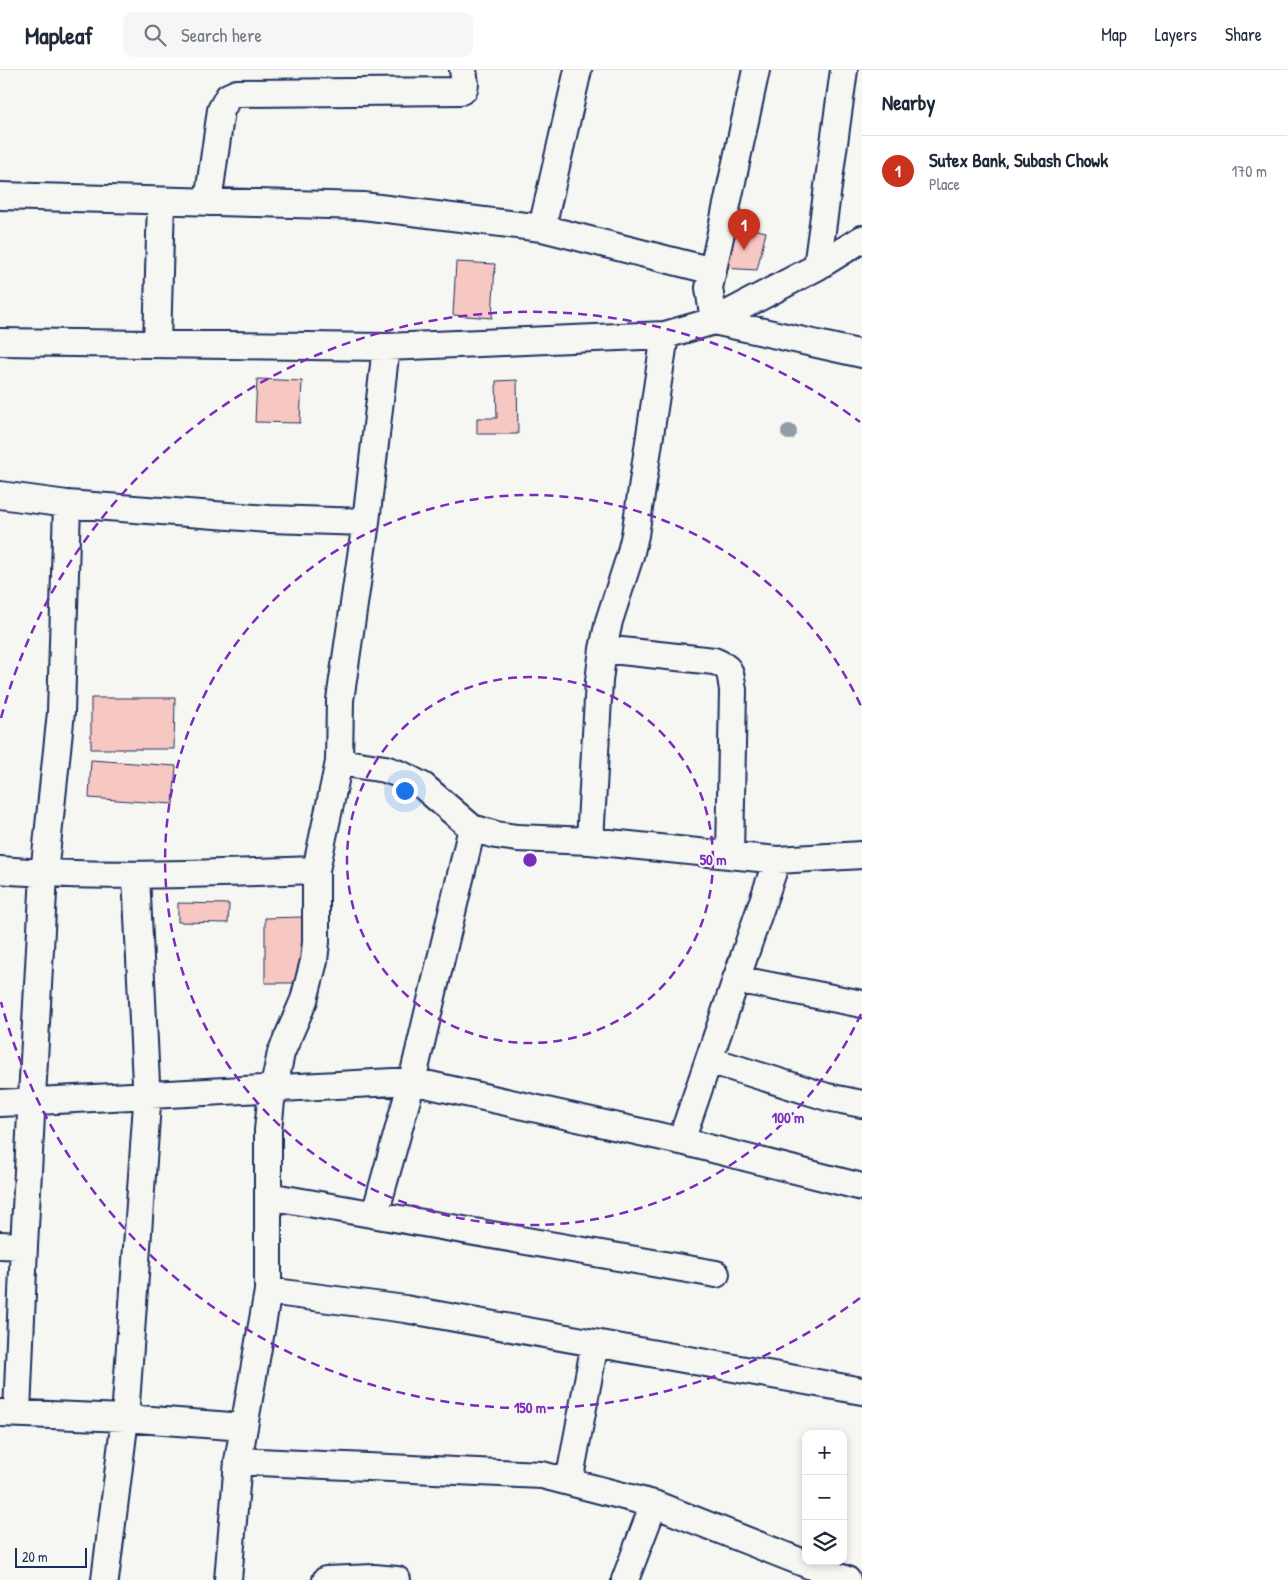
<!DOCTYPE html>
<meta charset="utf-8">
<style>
:root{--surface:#fff;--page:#f6f6f7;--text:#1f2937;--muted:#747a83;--line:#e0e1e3;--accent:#c8321e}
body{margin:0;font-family:"Patrick Hand",sans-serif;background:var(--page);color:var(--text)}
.controls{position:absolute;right:15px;bottom:15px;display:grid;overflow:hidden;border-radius:10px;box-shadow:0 2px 8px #0003}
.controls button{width:45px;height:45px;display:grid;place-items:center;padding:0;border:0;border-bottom:1px solid var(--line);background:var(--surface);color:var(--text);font:25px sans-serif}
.scale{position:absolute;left:15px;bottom:12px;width:72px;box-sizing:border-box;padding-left:5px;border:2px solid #1b2f5e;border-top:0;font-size:14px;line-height:18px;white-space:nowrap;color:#1b2f5e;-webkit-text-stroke:4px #f6f6f2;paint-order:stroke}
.you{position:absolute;left:404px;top:720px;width:18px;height:18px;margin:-12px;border:4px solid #fff;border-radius:50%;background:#1a73e8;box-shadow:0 0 0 8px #1a73e833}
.badge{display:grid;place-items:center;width:32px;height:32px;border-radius:50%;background:var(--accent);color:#fff;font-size:16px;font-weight:700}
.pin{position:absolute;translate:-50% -41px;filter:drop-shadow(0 1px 2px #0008)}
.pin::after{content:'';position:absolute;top:26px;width:18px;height:15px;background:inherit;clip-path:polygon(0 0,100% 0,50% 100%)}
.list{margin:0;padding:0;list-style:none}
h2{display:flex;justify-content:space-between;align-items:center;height:65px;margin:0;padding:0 20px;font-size:21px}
h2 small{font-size:16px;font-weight:400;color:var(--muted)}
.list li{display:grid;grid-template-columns:32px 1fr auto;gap:15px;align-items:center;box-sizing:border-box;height:70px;padding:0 20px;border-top:1px solid var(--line)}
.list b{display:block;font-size:19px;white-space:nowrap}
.list p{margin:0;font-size:16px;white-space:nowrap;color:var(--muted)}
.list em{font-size:16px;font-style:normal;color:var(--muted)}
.icon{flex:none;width:28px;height:28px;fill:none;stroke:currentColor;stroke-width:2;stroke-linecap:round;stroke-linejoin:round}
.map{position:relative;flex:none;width:862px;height:1510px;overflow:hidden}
header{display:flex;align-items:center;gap:30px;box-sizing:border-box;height:70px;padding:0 25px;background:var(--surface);border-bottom:1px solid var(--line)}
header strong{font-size:24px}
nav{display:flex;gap:28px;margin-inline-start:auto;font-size:18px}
.search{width:350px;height:45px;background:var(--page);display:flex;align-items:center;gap:12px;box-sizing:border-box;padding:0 18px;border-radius:10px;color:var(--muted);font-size:19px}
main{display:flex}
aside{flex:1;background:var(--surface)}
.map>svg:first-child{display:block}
</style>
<header>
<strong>Mapleaf</strong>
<div class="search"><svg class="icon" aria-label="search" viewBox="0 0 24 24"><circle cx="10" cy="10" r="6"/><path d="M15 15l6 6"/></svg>Search here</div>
<nav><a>Map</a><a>Layers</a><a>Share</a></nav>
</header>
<main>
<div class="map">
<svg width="862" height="1510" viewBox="0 0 862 1510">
<rect width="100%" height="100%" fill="#f6f6f2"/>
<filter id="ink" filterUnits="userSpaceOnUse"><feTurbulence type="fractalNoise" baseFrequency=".02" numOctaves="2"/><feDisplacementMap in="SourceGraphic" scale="10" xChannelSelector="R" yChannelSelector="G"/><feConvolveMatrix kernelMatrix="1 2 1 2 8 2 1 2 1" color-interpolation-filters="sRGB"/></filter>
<g filter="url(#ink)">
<!-- building -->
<path fill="#f7c7c2" stroke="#1b2f5e" d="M734,155L766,162L757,200L722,198Z
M456,192L495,194L492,248L453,245Z
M257,309L302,311L300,353L255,352Z
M517,310L518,364H477V348H497L496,311Z
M91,628H175L174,679H91Z
M91,690L176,696L173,734L89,728Z
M178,833L229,834L228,853L178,852Z
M302,847V913H265V848Z"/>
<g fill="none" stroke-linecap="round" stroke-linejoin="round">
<!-- minor casing -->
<g stroke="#1b2f5e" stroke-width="30">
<path id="minor" d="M756,0L709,218L714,251L862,284
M0,126L363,136L542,158L713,201
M208,132L221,40L228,27L237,23L461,21L464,19L465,14L463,0
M542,158L578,0
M817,197L844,0
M0,272L386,277L665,265L714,251L817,197L862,169
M157,274L161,131
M0,425L67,434L269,449L366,452
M603,579L714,591C732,598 730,602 733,620L730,785
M339,692L385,699L402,705L423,716L472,758L496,765L517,768L590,771L777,790L862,785
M590,771L599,611L603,579L609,551L630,486L635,465L665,265
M0,800C105,809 211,803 316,800
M736,909L862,934
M709,990L827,1027L862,1034
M0,1033L412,1011L681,1071L862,1117
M681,1071L777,790
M268,1126L716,1204
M375,1144L412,1011L472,758
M0,1175L24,1176
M268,1221L405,1239L862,1321
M1,1343L125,1348L244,1357
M17,1343L24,1176L44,804L61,642L67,434
M238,1391L542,1405L654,1434L847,1510
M569,1412L595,1273
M105,1510L125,1348L147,1034L136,805
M228,1510L238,1391L268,1221V1060L271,1031L281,983L304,930L314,891L316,872V800L339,692L340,630L366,452L386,277
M326,1510L374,1508L397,1510
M625,1510L654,1434"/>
</g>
<!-- minor -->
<use href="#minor" stroke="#f6f6f2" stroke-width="26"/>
</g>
<!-- trees -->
<circle fill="#909da8" cx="789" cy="362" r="8"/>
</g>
<!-- distance rings -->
<g fill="none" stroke="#7b2cbf" stroke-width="2.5" stroke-dasharray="9 6">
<circle cx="530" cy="790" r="183"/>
<path d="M861 944A365 365 0 1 1 861 636"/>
<path d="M860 1228A548 548 0 0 1 1 932M1 648A548 548 0 0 1 860 352"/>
</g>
<circle cx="530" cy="790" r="8" fill="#7b2cbf" stroke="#f6f6f2" stroke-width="2.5"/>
<g font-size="15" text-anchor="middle" font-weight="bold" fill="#7b2cbf" stroke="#f6f6f2" stroke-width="4" stroke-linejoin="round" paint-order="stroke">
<text x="713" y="795">50 m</text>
<text x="788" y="1053">100 m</text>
<text x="530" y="1343">150 m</text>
</g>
</svg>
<div class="controls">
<button>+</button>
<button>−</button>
<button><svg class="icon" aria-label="layers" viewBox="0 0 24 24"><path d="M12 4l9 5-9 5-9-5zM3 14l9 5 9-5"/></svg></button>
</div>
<div class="scale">20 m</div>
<div class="you"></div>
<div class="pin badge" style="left:744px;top:180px">1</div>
</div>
<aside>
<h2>Nearby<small></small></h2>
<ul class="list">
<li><span class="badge">1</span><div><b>Sutex Bank, Subash Chowk</b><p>Place</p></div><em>170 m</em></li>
</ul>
</aside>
</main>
